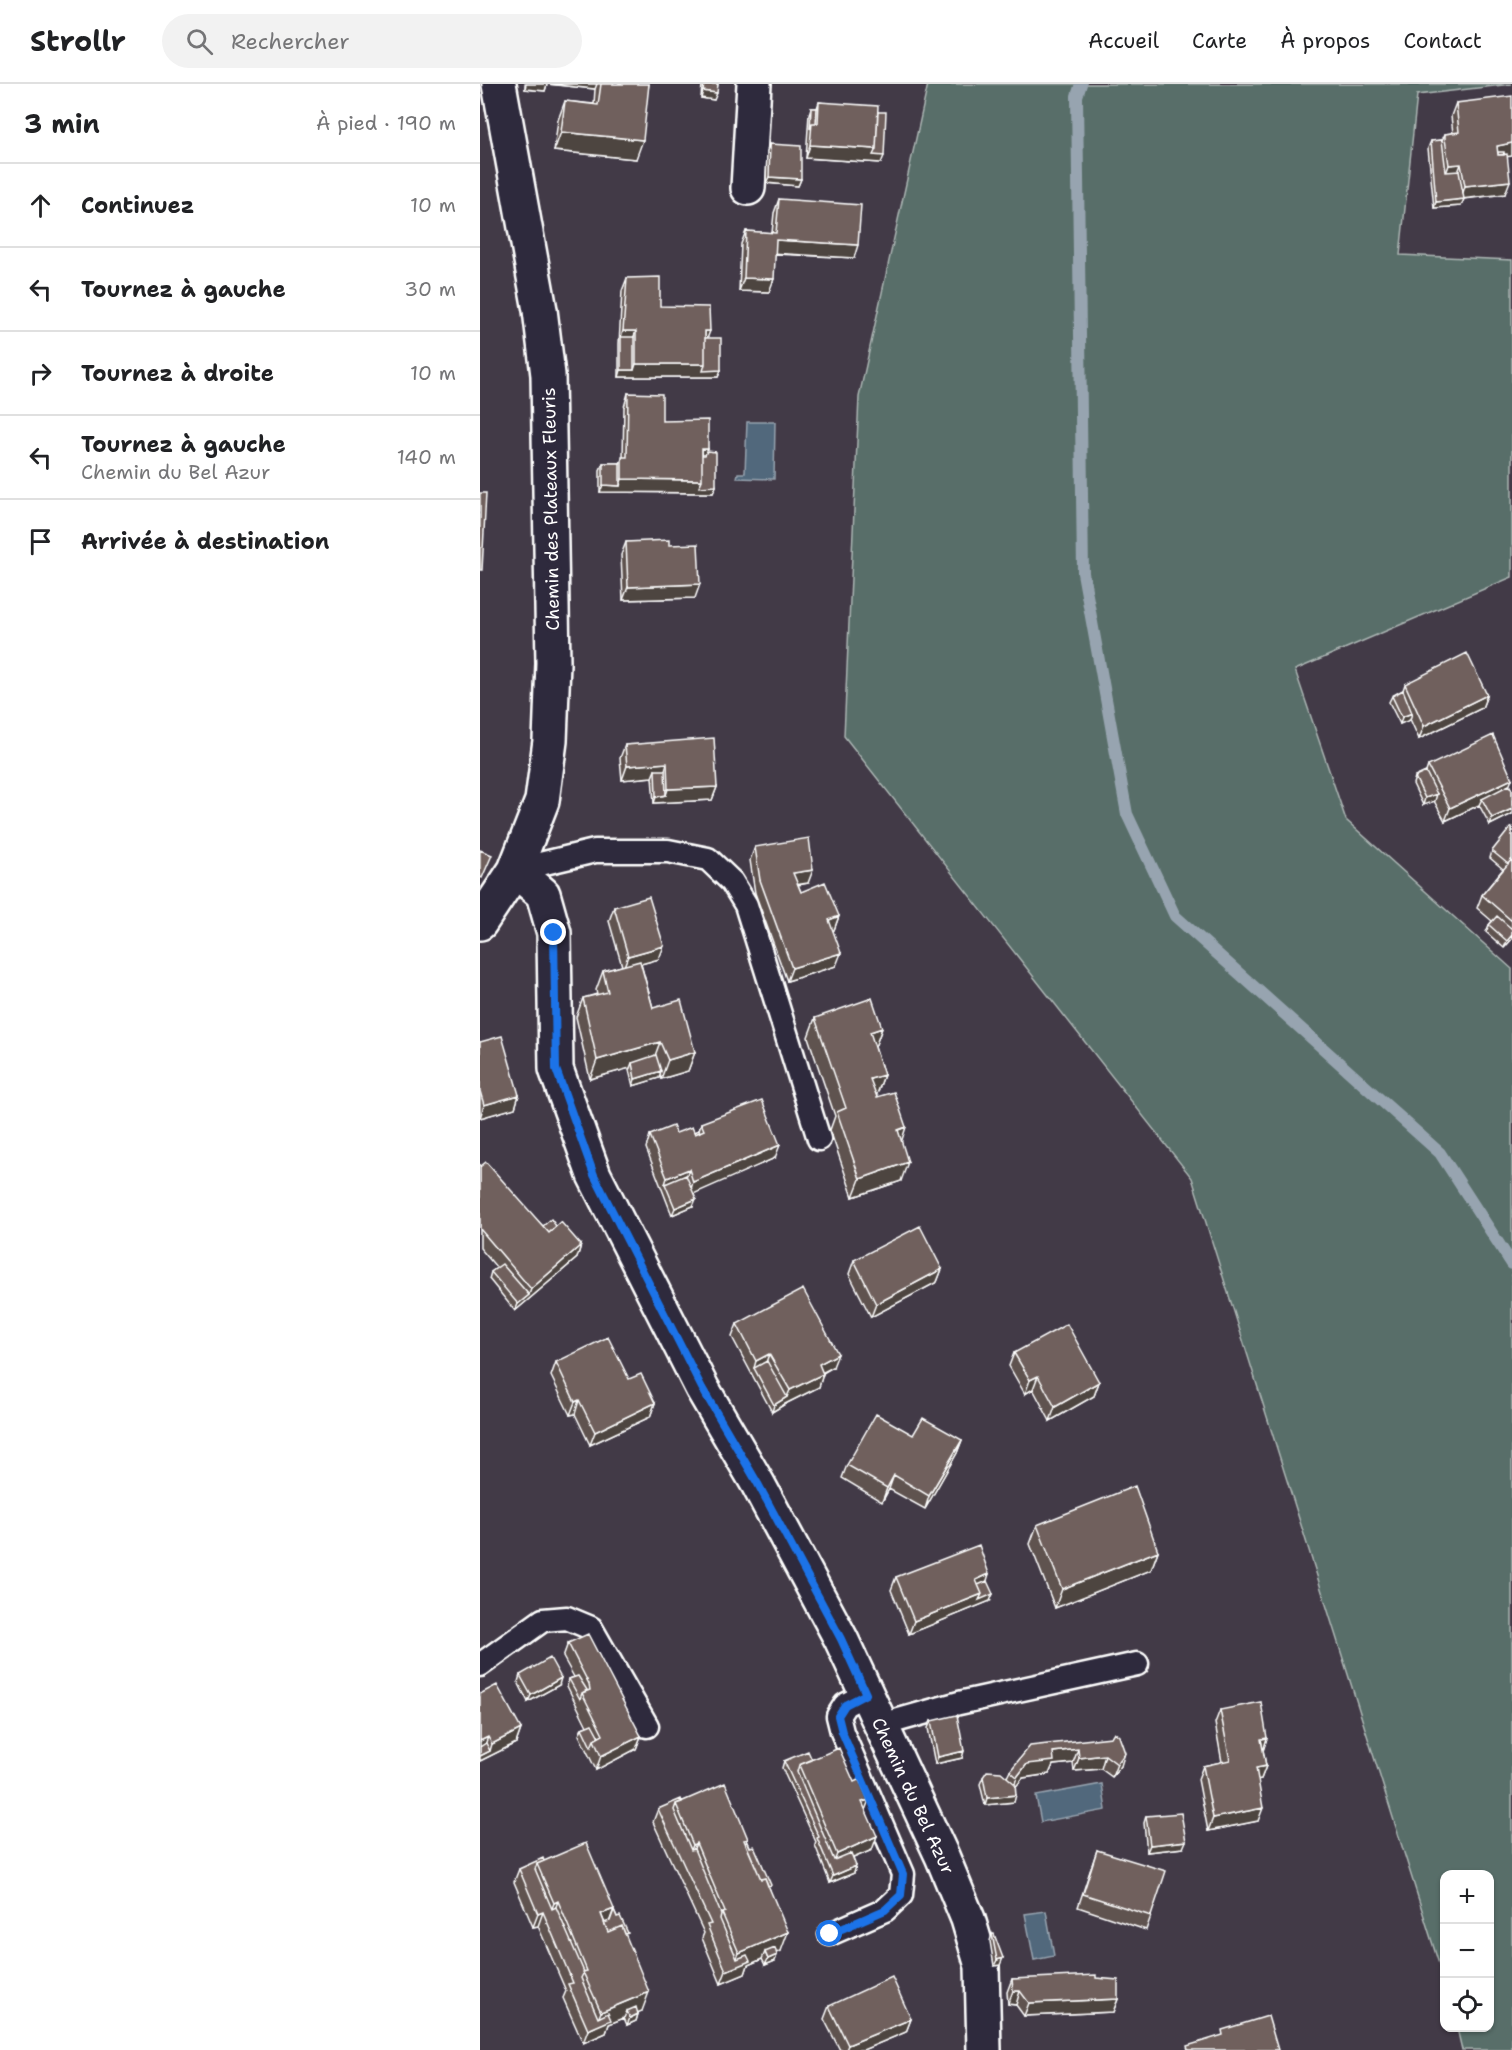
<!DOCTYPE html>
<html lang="fr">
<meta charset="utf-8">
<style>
:root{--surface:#fff;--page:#f2f2f2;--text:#202124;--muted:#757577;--line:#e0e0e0}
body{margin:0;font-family:"Shantell Sans",sans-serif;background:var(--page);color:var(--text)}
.controls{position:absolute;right:18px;bottom:18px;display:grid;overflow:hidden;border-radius:12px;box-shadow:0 2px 4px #0004}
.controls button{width:54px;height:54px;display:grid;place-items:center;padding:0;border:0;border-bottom:2px solid var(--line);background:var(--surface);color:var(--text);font:30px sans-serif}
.stop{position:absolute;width:18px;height:18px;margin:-14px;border:4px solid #1a73e8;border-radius:50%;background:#fff}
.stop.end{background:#1a73e8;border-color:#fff;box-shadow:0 2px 6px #0008}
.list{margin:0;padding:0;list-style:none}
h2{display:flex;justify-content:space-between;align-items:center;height:78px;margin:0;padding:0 24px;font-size:26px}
h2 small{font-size:20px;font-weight:400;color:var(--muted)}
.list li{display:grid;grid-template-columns:39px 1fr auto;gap:18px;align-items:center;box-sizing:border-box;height:84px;padding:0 24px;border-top:2px solid var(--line)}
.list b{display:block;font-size:22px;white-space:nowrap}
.list p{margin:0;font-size:20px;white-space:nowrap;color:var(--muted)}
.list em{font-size:20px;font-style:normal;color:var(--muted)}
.icon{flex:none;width:33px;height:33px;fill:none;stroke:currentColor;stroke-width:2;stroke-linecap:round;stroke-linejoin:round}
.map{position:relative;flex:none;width:1032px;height:1966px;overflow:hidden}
header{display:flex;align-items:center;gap:36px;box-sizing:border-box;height:84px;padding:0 30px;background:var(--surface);border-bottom:2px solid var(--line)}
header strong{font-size:28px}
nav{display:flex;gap:33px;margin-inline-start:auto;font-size:21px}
.search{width:420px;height:54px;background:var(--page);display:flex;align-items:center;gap:15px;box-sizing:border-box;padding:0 21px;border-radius:33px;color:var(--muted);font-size:22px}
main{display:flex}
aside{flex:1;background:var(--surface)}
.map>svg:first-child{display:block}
</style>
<header>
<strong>Strollr</strong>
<div class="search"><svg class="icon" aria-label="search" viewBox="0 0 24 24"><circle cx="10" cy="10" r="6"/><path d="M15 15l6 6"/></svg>Rechercher</div>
<nav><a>Accueil</a><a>Carte</a><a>À propos</a><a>Contact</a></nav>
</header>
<main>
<aside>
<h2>3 min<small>À pied · 190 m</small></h2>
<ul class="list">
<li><svg class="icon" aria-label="ahead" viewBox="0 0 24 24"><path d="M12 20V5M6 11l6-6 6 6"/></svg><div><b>Continuez</b></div><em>10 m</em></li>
<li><svg class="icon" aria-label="left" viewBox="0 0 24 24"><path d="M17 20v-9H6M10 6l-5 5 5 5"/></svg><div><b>Tournez à gauche</b></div><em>30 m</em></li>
<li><svg class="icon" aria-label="right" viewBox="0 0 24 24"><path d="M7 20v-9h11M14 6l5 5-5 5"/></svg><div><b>Tournez à droite</b></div><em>10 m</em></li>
<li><svg class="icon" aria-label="left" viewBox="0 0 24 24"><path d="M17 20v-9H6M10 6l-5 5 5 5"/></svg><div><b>Tournez à gauche</b><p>Chemin du Bel Azur</p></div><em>140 m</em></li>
<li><svg class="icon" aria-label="arrive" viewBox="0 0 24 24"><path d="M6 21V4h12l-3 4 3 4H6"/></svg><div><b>Arrivée à destination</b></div></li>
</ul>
</aside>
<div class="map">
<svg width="1032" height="1966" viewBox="0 0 1032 1966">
<rect width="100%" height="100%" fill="#423a47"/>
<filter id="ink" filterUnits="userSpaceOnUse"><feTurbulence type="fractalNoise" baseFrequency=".0167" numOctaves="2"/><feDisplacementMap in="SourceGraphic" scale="12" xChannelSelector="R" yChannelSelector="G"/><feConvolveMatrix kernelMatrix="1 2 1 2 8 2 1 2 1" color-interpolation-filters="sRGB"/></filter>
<g filter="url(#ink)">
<!-- green -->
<path fill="#586e69" stroke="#acb6b4" stroke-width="1.5" d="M448,0H1032L937,11L920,171L1032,176V493L815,586L866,736L1032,885V1966H982L977,1944H1010V1790H964V1896L712,1094L364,652L379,313Z"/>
<!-- water -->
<path fill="#51687c" stroke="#97a4b0" stroke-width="1.5" d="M267,338H295L294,395L257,394L258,389H265Z
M622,1700L626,1726L561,1738L556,1712Z
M566,1827L574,1872L554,1876L545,1830Z"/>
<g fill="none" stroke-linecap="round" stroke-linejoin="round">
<!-- stream -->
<path stroke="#97a4b0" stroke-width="12" d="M601,0L597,12L603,489L647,730L695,832L960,1069L1032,1180"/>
<!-- lane casing -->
<g stroke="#fff" stroke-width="27">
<path id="lane" d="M35,786L115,767H188L228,775L252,798L266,821L339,1055
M0,1581L63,1536L87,1534L111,1544L167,1642
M401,1641L479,1619L657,1580
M350,1850L405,1826L421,1811L423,1790L362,1648L358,1632L365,1621L386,1610"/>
</g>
<!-- street casing -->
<g stroke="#fff" stroke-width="38">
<path id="street" d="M268,104L274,0
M35,786L63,810L74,849L76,985L114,1091L222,1304L278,1400L361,1555L462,1772L488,1835L502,1882L504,1966
M0,839L35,786L62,717L70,657L73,579L68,291L60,226L19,0"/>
</g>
<!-- lane -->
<use href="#lane" stroke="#2f2a3d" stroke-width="22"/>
<!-- street -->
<use href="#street" stroke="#2f2a3d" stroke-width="33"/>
</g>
<!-- wall -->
<path fill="#5f5350" stroke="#fff" stroke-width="1.5" d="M45,0H169L156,75L74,67L78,36L85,17L114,20L115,5L67,0L65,7L45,5Z
M222,0H238L234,16L221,14Z
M339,18L398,28L401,79L326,74L329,30L331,24H337Z
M976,19L1027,73L1025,110L984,115L981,122L954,124L948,64L951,57L962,56L965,50L973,49L971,32Z
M290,60L321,95L318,102L286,99L287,67Z
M299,115L374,174L295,170L289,208L259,207L261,160L266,147L292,149L294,129Z
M147,194L180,222L227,254L241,286L238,293H139V260L142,207Z
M148,309L182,337L228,365L227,367L236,402L233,409L120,408V386L123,379H140L143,373L144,323Z
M146,458L189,461L215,514L143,516L141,471Z
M925,600L1007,611L1002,624L939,655L930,635L920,640L909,618L912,612L923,606Z
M145,661L237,703L232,716L174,719L172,693L142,696L140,674Z
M948,682L1029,701L1032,706V730L1010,741L999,721L965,737L954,717L943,721L933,700L935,693L946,688Z
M1032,744V855L1024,864L1006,848L1009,841L1012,837L997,824L1002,811L1023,785L1010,774L1012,767Z
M275,763L328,799L318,801L321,808L359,832L354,846H353L356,882L307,897L275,809L270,776Z
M134,823L179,875L161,880L173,924L215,968L208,987L181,995L180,991L179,994L153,1002L149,986L150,984L110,995L96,933L103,914L117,910L116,906L123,887L142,882L129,837Z
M335,934L402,944L395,963L404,991L397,1010H396L421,1057V1097L373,1113L350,1046L355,1032L328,953Z
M0,958L39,1011L35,1024L0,1034Z
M221,1039L295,1074L213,1109V1122L192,1131L166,1064L170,1051L214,1048L219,1046Z
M0,1081L63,1142H76L101,1161L97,1174L35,1227L9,1195L11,1188L17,1184L0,1164Z
M374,1176L462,1185L457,1198L391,1233L369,1190Z
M257,1240L353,1283L343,1289L339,1303L305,1320L292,1328L252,1253Z
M534,1269L619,1298L614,1312L570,1337L553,1305L545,1310L529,1282Z
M76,1278L149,1295L175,1319L170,1333L110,1361L95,1330L90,1331L71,1292Z
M433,1351L482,1356L477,1369L445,1425L409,1405L402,1418L362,1394L367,1381Z
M557,1441L678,1467L671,1486L575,1524L550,1460Z
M416,1493L510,1517L429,1550L411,1506Z
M88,1559L161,1652L156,1665L116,1686L99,1651L102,1644L107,1642L87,1602L89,1595L94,1593L83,1573Z
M40,1591L79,1601L48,1618L38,1598Z
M0,1610L41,1645L36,1659L0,1677Z
M740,1626L787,1654L783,1666L786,1682L781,1695L778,1696V1737L728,1747L718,1695L723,1682L742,1678L735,1639Z
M451,1637L482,1674L455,1680L448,1644Z
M631,1653L641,1682L632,1693L621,1685L594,1687L593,1679L573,1681L569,1690L543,1694L535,1703L534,1718L505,1721L500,1700L503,1693H527L530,1687Z
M332,1676L385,1725L392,1766L373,1774L374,1789L350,1799L335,1761L336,1758L302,1684L304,1677Z
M202,1718L268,1755L267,1756L290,1806L301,1867L297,1869V1871L295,1877L285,1881L282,1875L268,1881L265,1890L241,1900L222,1854L224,1849L173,1738L178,1725Z
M666,1732L703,1764L667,1768L664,1739Z
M617,1766L671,1832L666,1846L598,1823Z
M64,1777L134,1826L146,1853L162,1927L158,1928V1930L156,1937L147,1941L144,1934L129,1940L126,1949L103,1959L83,1914L86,1907L58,1842L53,1843L34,1798L39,1785Z
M512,1850L520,1881L514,1882L510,1857Z
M616,1894L638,1915L633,1928L544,1932L536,1921L528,1920L527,1908L532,1895Z
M349,1922L431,1935L426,1948L383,1966H360L344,1935Z"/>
<!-- shaded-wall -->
<path fill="#4e4441" stroke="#fff" stroke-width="1.5" d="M46,0H117L115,5L67,0L65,7L45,5Z
M223,7L237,9L234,16L221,14Z
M81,48L163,56L156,75L74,67Z
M1032,59V72L1016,74L1017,62Z
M330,61L396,65L404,72L401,79L326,74Z
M981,80L976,94L964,95L969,81Z
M289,93L321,95L318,102L286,99Z
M1030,97L1025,110L981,115L985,102Z
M984,115L981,122L954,124L956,118Z
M296,156L378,161L374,174L291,169Z
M264,194L294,195L289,208L259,207Z
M143,247H156L151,260L141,253Z
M225,247H230L225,260Z
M156,280H225L241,286L238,293H139L141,286H154Z
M222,365H228L223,378Z
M142,395L222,396L236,402L233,409L120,408L123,401L140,402Z
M220,500L215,514L143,516L148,503Z
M1007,611L1002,624L939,655L944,642Z
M932,629L930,636L920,640L922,633Z
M187,679L183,693L175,686L172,693L142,696L147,682Z
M1032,695L1027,708L1002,715L999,721L965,737L970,724Z
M237,703L232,716L174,719L176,713L186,711L188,705Z
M957,710L955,717L943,721L945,714Z
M1032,725V730L1010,741L1012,734Z
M333,786L328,799L308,802L313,789Z
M359,832L354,846L344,849L349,836Z
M1032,851V855L1024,864L1027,857Z
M184,862L179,875L143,885L148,872Z
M361,869L356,882L307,897L312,884Z
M402,944L395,963L383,967L390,948Z
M180,958L173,977L152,979L150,984L110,995L117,976Z
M215,968L208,987L181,995L188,976Z
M181,987L179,994L153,1002L155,995Z
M404,991L397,1010L383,1014L390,995Z
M39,1011L35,1024L0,1034L4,1021Z
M426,1043L420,1062L418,1046Z
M300,1061L295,1074L209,1112L213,1098Z
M428,1078L421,1097L373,1113L380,1095Z
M209,1085L204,1098L185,1100L187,1094Z
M216,1115L213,1122L192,1131L195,1124Z
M101,1161L97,1174L35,1227L38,1220L49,1211L51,1205Z
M462,1185L457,1198L391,1233L396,1220Z
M289,1270L284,1284H274L276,1277Z
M358,1270L353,1283L334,1293L339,1280Z
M343,1290L339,1303L305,1320L292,1328L294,1321L307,1313L310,1306Z
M558,1292L553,1305L545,1310L550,1296Z
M619,1298L614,1312L570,1337L575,1323Z
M99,1316L95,1330L90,1331L95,1318Z
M175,1319L170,1333L110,1361L115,1348Z
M482,1356L477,1369L445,1425L449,1412Z
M414,1391L409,1405L402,1418L407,1404Z
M678,1467L671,1486L575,1524L582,1505Z
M509,1490L505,1503H494L496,1496Z
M502,1510H513L510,1517L429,1550L434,1537Z
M81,1594L79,1601L48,1618L51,1611Z
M41,1645L36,1659L0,1677V1672L10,1667L12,1660Z
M161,1652L156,1665L116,1686L121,1672Z
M8,1653L3,1666L0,1668V1657Z
M787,1654L783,1667L781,1655Z
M598,1665L593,1679L573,1681L569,1690L543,1694L533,1706L537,1693L547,1680L573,1668Z
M484,1667L482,1674L455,1680L458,1673Z
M645,1669L641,1682L632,1693L637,1680Z
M625,1671L621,1685L594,1687L599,1674Z
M786,1682L781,1695L771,1697L776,1684Z
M536,1711L534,1718L505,1721L507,1714Z
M389,1716L384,1729L382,1718Z
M783,1724L778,1737L728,1747L733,1734Z
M397,1752L392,1766L352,1783L357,1770Z
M706,1757L703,1764L667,1768L670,1761Z
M216,1759L209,1778L206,1780L213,1761Z
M376,1782L374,1789L350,1799L353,1792Z
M78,1817L71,1836L67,1838L74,1819Z
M134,1825L127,1844L121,1830Z
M63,1828L58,1842L53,1843L58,1830Z
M308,1848L301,1867L287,1873L285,1868L282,1875L268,1881L265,1890L241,1900L246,1887L253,1884L259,1869Z
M297,1871L295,1877L285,1881L288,1875Z
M523,1874L520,1881L514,1882L517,1876Z
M533,1907H540L536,1921L528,1920Z
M169,1908L162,1927L149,1932L147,1927L144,1934L129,1940L126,1949L103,1959L108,1946L115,1943L121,1928Z
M638,1915L633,1928L544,1932L549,1919Z
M158,1930L156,1937L147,1941L150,1934Z
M431,1935L426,1948L383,1966H366L368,1961Z"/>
<!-- building -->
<path fill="#6f615d" stroke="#fff" stroke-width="1.5" d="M121,0H169L163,56L81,48L85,17L118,21Z
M224,0H238L237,9L223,7Z
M1032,12V59L1017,62L1018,71L1027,70L1030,97L985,102L981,80L969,81L965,55V50L979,48L976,19Z
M339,18L398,22L396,65L330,61L332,39H338Z
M331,24H337L336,39H332L330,45Z
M398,28H406L404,72L393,71L396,65Z
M962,56L966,88L979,87L984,115L956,118L951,57Z
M290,60L321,62V95L289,93Z
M1018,68H1024V71H1018Z
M299,115L381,121L378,161L296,156L294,195L264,194L266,147L296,149Z
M180,193V222L229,223L230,247H225V280H156V247H143L147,194Z
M141,253H154V286H141Z
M225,254H241V286L223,287L225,280Z
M148,309L182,310V337L228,336V365H222V396L142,395V373H147Z
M227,367L236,368V402L219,403L222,396V371H225Z
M123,379H140V402L123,401Z
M0,409H6L2,486H0Z
M189,456V461L218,460L220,500L148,503L146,458Z
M987,569L1007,611L944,642L925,600Z
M923,606L932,629L922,633L912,612Z
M1013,651L1032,695L970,724L948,682Z
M234,654L237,703L188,705L187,679L147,682L145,661Z
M175,686H185L186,711L176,713Z
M946,688L957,710L945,714L935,693Z
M1029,701L1032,706V725L1012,734L1002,715Z
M1031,743L1032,744V775L1028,780L1012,767Z
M329,754L333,786L313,789L321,808L345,798L359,832L349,836L361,869L312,884L280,796L275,763Z
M0,766L12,771L2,794L0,793Z
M1032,775V837L1002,811Z
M169,813L184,862L148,872L134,823Z
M1017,832L1032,845V851L1027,857L1009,841Z
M160,877L173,924L201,916L215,968L188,976L180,958L117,976L103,914L128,908L123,887Z
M392,914L402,944L390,948L404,991L390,995L397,1013L414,1008L426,1043L418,1046L428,1078L380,1095L357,1028L366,1024L335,934Z
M22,952L39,1011L4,1021L0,1007V958Z
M176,971L181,987L155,995L152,979Z
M282,1016L300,1061L213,1098L209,1085L187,1094L170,1051L193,1042L196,1049L212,1043L215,1050L224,1046L221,1039Z
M219,1046L220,1048L215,1050L214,1048Z
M6,1078L69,1149L81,1138L101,1161L51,1205L0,1145V1081L1,1082Z
M206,1091L216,1115L195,1124L185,1100Z
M71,1135L76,1142L69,1149L63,1142Z
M440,1142L462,1185L396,1220L374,1176Z
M22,1180L49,1211L38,1220L11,1188Z
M323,1205L358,1270L339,1280L343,1290L310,1306L289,1270L276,1277L257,1240Z
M587,1240L619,1298L575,1323L558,1292L550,1296L534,1269Z
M128,1253L149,1295L161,1290L175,1319L115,1348L99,1316L95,1318L76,1278Z
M287,1277L307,1313L294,1321L274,1284Z
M396,1330L433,1351L443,1334L482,1356L449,1412L414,1391L407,1404L367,1381Z
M655,1402L678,1467L582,1505L557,1441Z
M499,1461L509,1490L496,1496L502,1510L434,1537L416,1493Z
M507,1497L513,1510L499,1516L502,1510L498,1501Z
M108,1550L161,1652L121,1672L114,1656L123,1651L102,1609L110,1606L109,1600L88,1559Z
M70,1574L81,1594L51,1611L40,1591Z
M98,1592L107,1606L102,1609L100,1615L89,1595Z
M17,1601L41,1645L12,1660L8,1653L0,1657V1610Z
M781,1618L787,1654L781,1655L786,1682L776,1684L783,1724L733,1734L723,1682L750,1676L740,1626Z
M477,1631L484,1667L458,1673L451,1637Z
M112,1640L119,1653L114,1656L111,1663L102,1644Z
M634,1648L639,1652L645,1669L637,1680L625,1671L599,1674L598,1665L573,1668L574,1677L547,1680L537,1693L530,1687L550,1662L631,1653Z
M6,1659L10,1667L0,1672V1663Z
M359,1664L374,1698L380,1695L389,1716L382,1718L397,1752L357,1770L319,1681Z
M328,1667L332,1676L319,1681L317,1688L354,1776L371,1769L376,1782L353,1792L337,1754L339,1753L304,1677Z
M507,1687L521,1688L535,1700L536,1711L507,1714L503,1693Z
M245,1699L268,1755L264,1756L281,1795L285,1794L308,1848L259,1869L242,1829L245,1828L216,1759L213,1761L196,1720Z
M201,1715L202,1718L196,1720L194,1726L211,1766L214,1765L241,1830L240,1835L257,1875L267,1871L270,1877L246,1887L227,1841L231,1840L178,1725Z
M701,1729L706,1757L670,1761L666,1732Z
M267,1756L270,1763L274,1762L291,1801L288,1802L285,1794L281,1795L266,1760Z
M106,1759L134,1825L121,1830L128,1848L142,1842L169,1908L121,1928L103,1888L107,1887L78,1817L74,1819L57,1780Z
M617,1766L686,1787L671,1832L603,1810Z
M63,1774L64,1777L57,1780L55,1785L72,1825L76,1823L104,1888L101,1894L118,1934L128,1929L131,1936L108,1946L88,1900L93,1899L63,1828L58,1830L39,1785Z
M134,1826L137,1833L140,1832L148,1849L145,1850L142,1842L128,1848L124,1839L130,1837Z
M512,1850H514L523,1874L517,1876Z
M295,1864L297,1871L288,1875L285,1868Z
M616,1891V1894L638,1896V1915L549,1919L540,1907H533L532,1895Z
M412,1893L431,1935L368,1961L349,1922Z
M156,1923L158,1930L150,1934L147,1927Z
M788,1932L798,1966H708L707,1962L743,1951L742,1946Z"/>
</g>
<g fill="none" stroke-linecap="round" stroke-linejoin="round" filter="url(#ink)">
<!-- route -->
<path stroke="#1a73e8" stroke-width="8" d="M74,849L76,985L114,1091L222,1304L278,1400L361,1555L386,1610L365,1621L358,1632L362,1648L423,1790L421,1811L405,1826L350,1850"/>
</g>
<g text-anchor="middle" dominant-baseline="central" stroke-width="6" stroke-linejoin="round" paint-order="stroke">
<!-- street labels -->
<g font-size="18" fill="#fff" stroke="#2f2a3d">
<text transform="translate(71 425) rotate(-91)">Chemin des Plateaux Fleuris</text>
<text transform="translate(433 1712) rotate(65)">Chemin du Bel Azur</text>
</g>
</g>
</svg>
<div class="controls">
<button>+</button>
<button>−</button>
<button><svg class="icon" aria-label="locate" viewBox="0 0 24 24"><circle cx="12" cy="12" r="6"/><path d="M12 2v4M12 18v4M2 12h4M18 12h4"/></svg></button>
</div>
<div class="stop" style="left:350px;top:1850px"></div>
<div class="stop end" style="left:74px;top:849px"></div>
</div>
</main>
